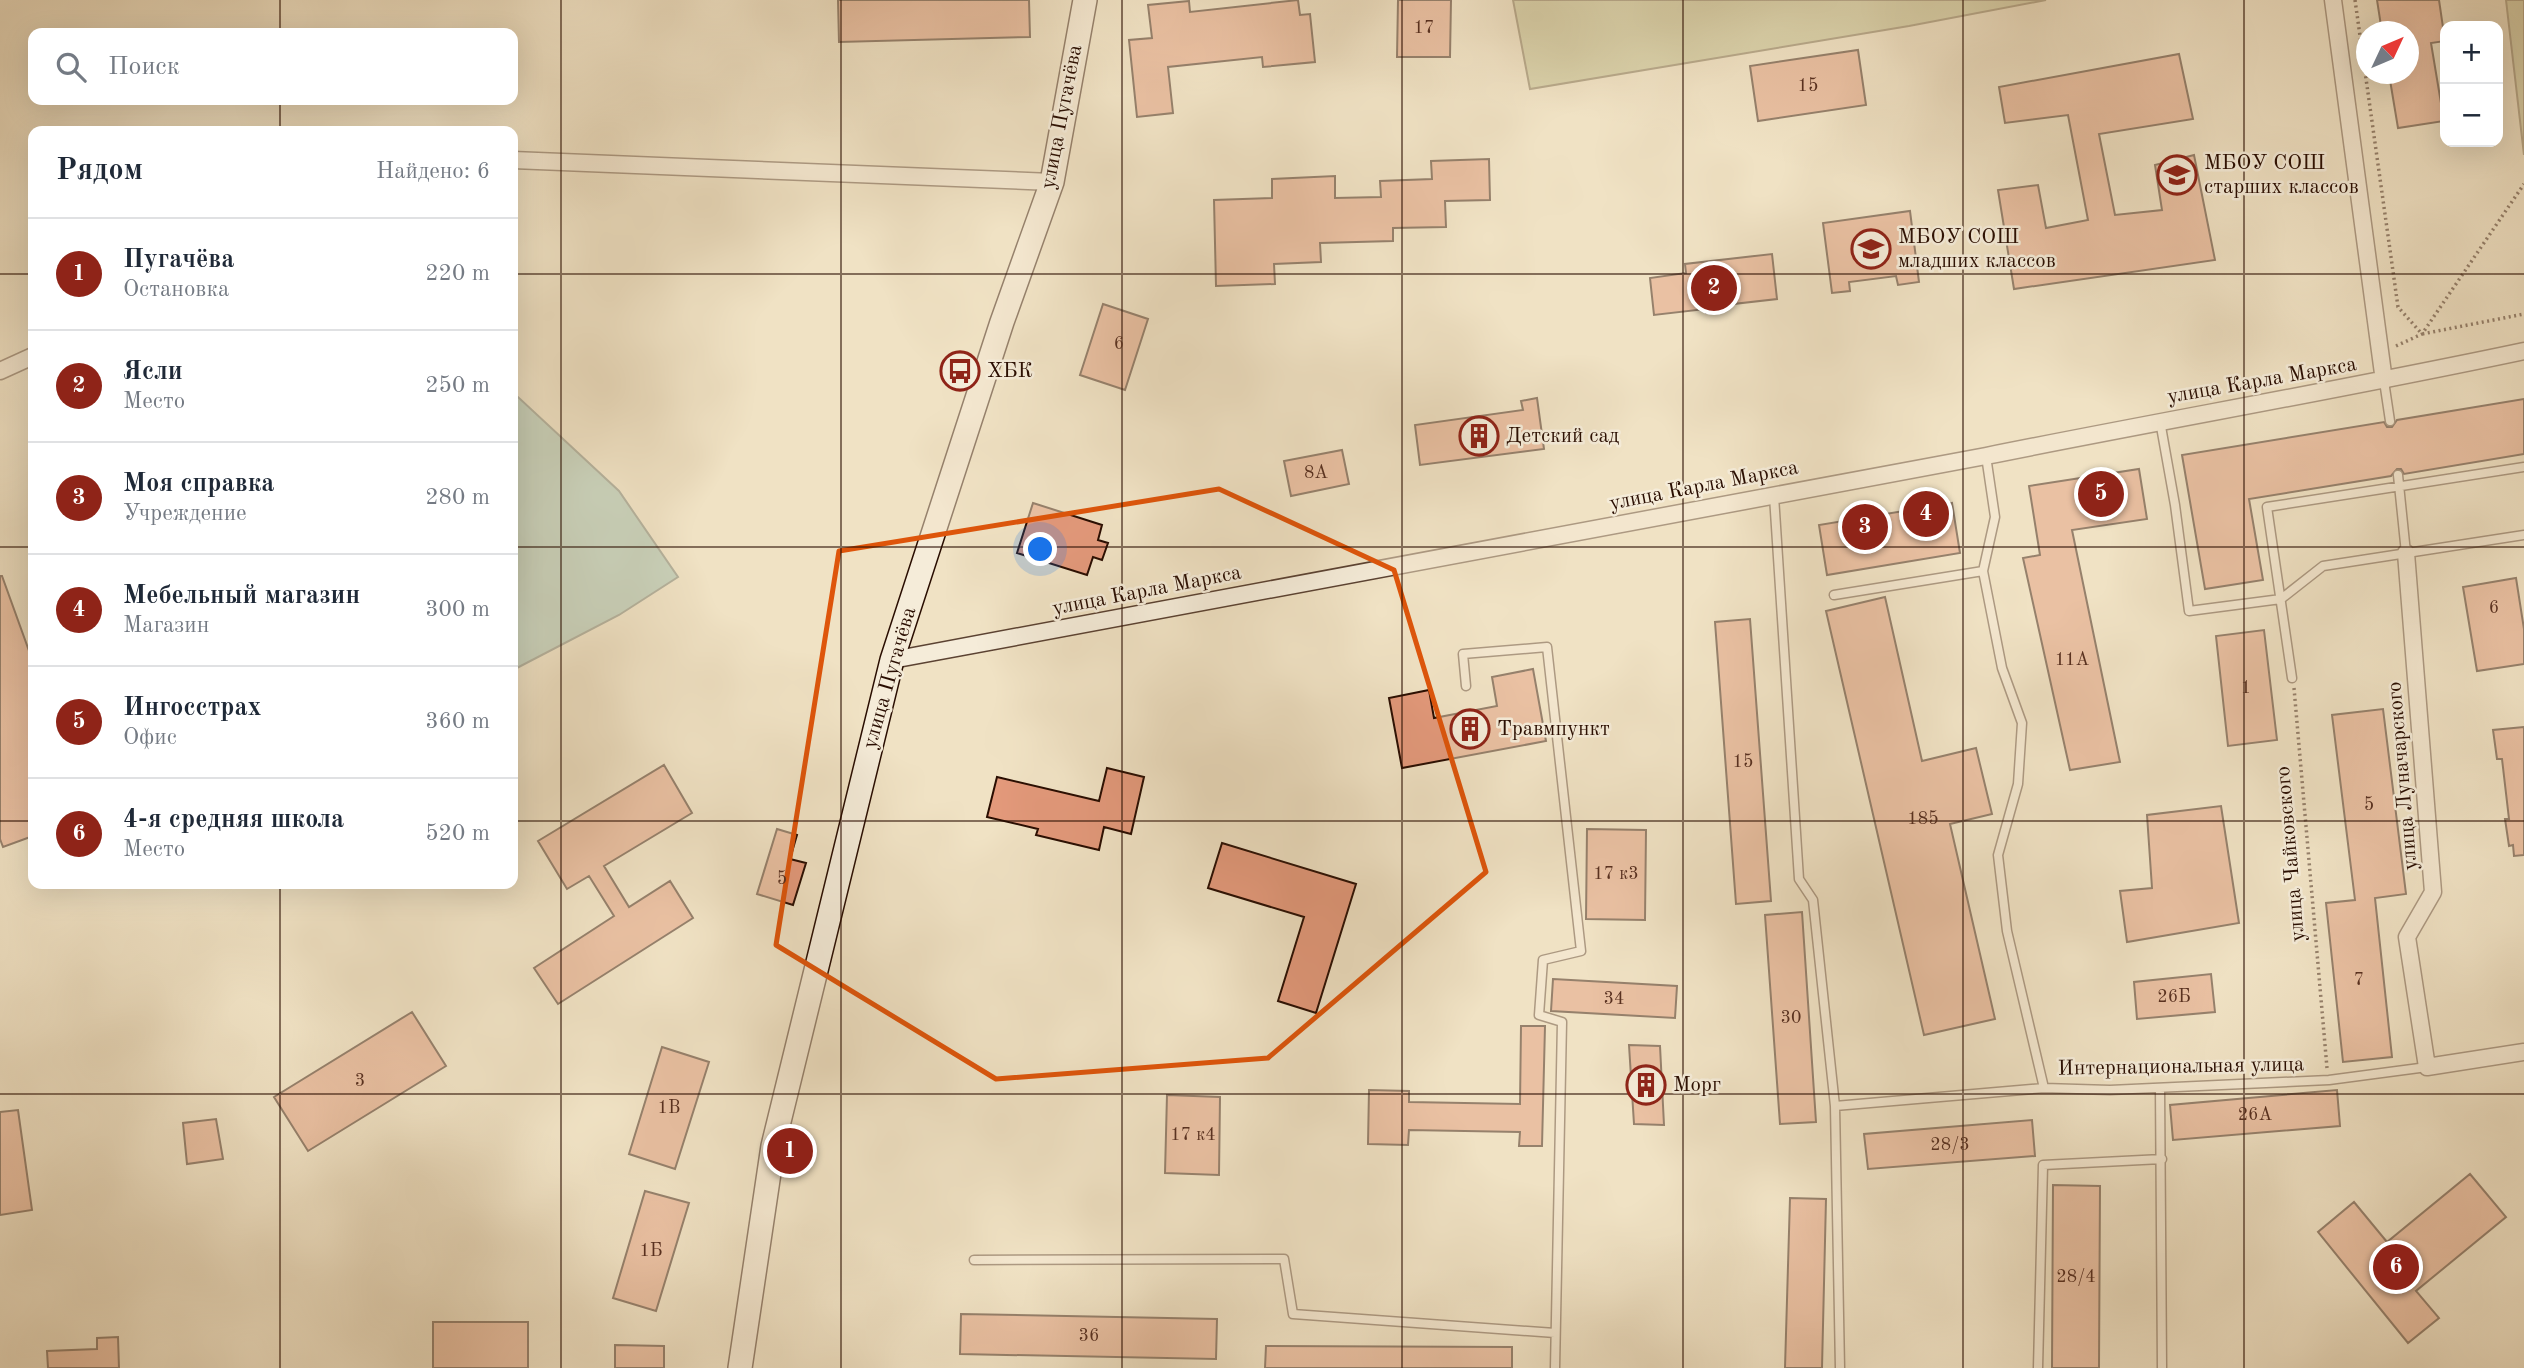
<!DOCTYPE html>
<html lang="ru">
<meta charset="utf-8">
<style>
:root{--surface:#fff;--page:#f2f2f3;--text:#1f2937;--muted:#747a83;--line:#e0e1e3;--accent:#8f2418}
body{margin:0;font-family:"Old Standard TT",serif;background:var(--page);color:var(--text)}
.controls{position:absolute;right:21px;top:21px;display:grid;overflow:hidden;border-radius:14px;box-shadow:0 7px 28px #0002}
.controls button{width:63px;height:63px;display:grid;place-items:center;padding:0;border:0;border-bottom:2px solid var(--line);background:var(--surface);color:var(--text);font:35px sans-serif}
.compass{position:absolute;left:2356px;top:21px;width:63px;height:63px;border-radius:50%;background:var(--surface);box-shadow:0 7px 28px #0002;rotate:46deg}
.you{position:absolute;left:1041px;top:550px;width:24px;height:24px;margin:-18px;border:5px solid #fff;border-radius:50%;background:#1a73e8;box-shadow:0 0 0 10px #1a73e833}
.badge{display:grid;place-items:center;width:46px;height:46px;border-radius:50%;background:var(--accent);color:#fff;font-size:23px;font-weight:700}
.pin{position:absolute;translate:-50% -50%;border:4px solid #fff;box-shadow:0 2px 7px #0006}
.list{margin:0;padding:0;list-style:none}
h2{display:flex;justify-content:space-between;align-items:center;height:91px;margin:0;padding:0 28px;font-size:30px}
h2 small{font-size:23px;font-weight:400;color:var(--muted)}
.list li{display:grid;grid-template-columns:46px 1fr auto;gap:21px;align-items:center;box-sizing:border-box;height:112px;padding:0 28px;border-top:2px solid var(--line)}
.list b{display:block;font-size:26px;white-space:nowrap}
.list p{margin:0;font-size:23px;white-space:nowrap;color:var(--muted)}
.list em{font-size:23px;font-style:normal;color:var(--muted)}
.icon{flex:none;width:38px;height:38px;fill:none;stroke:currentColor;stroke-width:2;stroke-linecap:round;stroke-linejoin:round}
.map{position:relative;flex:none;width:2524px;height:1368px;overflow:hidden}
.search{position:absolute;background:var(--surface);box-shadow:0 7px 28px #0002;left:28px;top:28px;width:490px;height:77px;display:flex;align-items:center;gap:18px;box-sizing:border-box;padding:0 24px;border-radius:14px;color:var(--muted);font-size:26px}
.panel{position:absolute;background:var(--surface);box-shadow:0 7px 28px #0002;left:28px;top:126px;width:490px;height:763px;border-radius:14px}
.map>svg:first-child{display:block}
</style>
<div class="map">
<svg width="2524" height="1368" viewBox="0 0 2524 1368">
<rect width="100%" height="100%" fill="#f0e2c4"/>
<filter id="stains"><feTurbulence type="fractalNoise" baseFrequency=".00286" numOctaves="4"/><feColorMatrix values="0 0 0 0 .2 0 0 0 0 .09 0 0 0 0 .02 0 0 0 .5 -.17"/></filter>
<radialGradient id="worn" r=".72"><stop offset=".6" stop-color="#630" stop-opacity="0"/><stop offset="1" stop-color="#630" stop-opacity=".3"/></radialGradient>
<!-- green -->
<path fill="#c1c18f" stroke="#756748" stroke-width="2" d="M1513,0H2046L1909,26L1530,89Z
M2506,0H2524V155Z"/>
<!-- water -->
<path fill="#9bbeb0" stroke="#6d776a" stroke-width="2" d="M513,395L518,397L619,491L678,577L619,615L513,670Z"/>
<!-- building -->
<path fill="#e3997b" stroke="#290d01" stroke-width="2" d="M838,0H1029L1030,37L839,42Z
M1298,0L1300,15L1310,14L1315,62L1263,67L1262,57L1168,67L1173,113L1137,117L1129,40L1152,38L1148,5L1189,1L1190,12Z
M1398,0H1451L1450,57H1397Z
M2377,0H2439L2445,41L2431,43L2444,121L2398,128L2389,74H2409V32H2382Z
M1858,50L1866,105L1758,121L1750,66Z
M2179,54L2193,119L2099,134L2115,215L2162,210L2155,165L2194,155L2215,260L2014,289L1998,190L2038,185L2046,228L2088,220L2068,115L2005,123L1999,87Z
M1489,159L1490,200L1445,201L1446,227L1393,228V241L1320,243L1321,262L1274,264L1275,284L1216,286L1214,200L1272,198V179L1335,176V198L1381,197L1380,181L1432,179L1431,161Z
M1910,211L1919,282L1898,285L1896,276L1849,282L1850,291L1832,293L1823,223Z
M1772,254L1777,299L1725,305V311L1706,313L1705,309L1654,315L1650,278L1686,273L1685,264Z
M1103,304L1148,319L1125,390L1080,375Z
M1537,398L1544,449L1420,465L1415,425L1523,410L1521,401Z
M2524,399V454L2404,474L2401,469H2397L2391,476L2249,499L2263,580L2205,589L2182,455L2384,422L2387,427H2392L2397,420Z
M1342,450L1349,484L1291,496L1284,461Z
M2139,469L2147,519L2072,530L2120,762L2070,770L2023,558L2040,555L2029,486Z
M1033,503L1102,525L1098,540L1108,543L1102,560L1093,557L1087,575L1017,553Z
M1952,503L1960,553L1827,575L1819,525Z
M0,576H2L33,662V836L3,847L0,839Z
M2516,578L2524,629V664L2477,671L2463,587Z
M1885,597L1922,761L1976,748L1992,814L1950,824L1995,1019L1924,1035L1826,611Z
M1750,619L1771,901L1736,904L1715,622Z
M2264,630L2277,740L2228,746L2216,636Z
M1533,669L1546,741L1402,768L1389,698L1429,690L1434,718L1497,706L1492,677Z
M2383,709L2406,894L2375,898L2392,1057L2343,1062L2326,903L2355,900L2332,715Z
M2524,727V855L2514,856L2513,845L2509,846L2505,819H2509L2502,759H2497L2493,730Z
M664,765L692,813L604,866L629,907L670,881L693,918L558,1004L534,968L614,916L589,876L567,889L538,841Z
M1107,768L1144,777L1131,834L1104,827L1099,850L1036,835L1038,829L987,817L997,777L1099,801Z
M2221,806L2239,923L2127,942L2120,891L2152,888L2147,815Z
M777,829L797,835L790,859L806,863L793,905L757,894Z
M1587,829L1646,830L1645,920L1586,919Z
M1222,843L1356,884L1316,1013L1278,1001L1304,917L1208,888Z
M1802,912L1816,1122L1780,1124L1765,915Z
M2211,974L2215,1012L2137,1019L2134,982Z
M1553,979L1677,986L1675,1018L1551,1011Z
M412,1012L446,1066L308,1151L274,1097Z
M1521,1026H1545L1542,1146H1519L1520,1132L1409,1130L1408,1145L1368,1144L1369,1090L1409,1091V1102L1520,1104Z
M1629,1045L1660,1046L1664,1125L1634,1124Z
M662,1047L709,1062L675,1169L629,1154Z
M2337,1090L2340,1126L2173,1140L2170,1105Z
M1167,1095L1220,1097L1219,1175L1165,1173Z
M18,1110L32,1210L0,1215V1112Z
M216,1119L223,1159L187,1164L183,1123Z
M2032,1120L2035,1156L1868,1169L1864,1134Z
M2470,1174L2506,1217L2416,1291L2439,1318L2408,1343L2318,1232L2354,1202L2387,1242Z
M2053,1185L2100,1186L2099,1368H2052Z
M645,1191L689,1203L656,1311L613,1298Z
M1790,1198L1826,1199L1822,1368H1785Z
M961,1314L1217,1319L1216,1359L960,1354Z
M433,1322H528V1368H433Z
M118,1337L119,1368H48L47,1351L97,1349V1338Z
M615,1345L664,1346V1368H615Z
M1266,1346L1512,1347V1368H1265Z"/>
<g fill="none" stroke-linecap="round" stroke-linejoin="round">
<!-- lane casing -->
<g stroke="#5b4232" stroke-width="11">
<path id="lane" d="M2384,381L2390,421
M2160,421L2175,505L2189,611L2281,599L2323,566L2524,535
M2398,475L2406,553
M1774,496L1799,879L1813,900L1835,1106L2044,1088L2110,1090L2329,1080L2427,1067
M1983,571L2002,668L2022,723L2018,784L1998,855L2007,931L2044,1088
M1834,595L1983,571L1995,517L1986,456
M2292,678L2267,507L2524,467
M1466,686L1463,654L1547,647L1581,951L1543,960L1539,1015L1562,1022L1555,1368
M2160,1088L2162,1368
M1835,1106L1840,1368
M974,1260L1284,1259L1293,1314L1555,1333
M2038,1368L2043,1165L2162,1159"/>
</g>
<!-- street casing -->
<g stroke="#5b4232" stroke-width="19">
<path id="street" d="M2333,0L2384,381
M513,160L1052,182
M0,371L33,356
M2406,553L2433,892L2407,937L2427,1067L2524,1052
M892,660L1986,456C2165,420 2345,389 2524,351"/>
</g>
<!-- secondary casing -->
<g stroke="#290d01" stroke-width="26">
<path id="secondary" d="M740,1368L773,1146L892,660L1002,322L1052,182L1085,0"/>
</g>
<!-- path -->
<path stroke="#290d01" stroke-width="3.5" stroke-dasharray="2 3.5" stroke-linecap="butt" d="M2355,0L2398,307L2422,334L2524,314
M2396,346L2422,334L2524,184
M2294,688L2327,1068"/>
<!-- lane -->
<use href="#lane" stroke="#f5ecd9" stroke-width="8"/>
<!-- street -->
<use href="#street" stroke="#f5ecd9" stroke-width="16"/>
<!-- secondary -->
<use href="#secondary" stroke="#f5ecd9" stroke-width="23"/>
</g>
<!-- marked area -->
<path d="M0 0H2524V1368H0ZM1219,489L1394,570L1486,872L1268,1058L996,1079L776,945L839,551Z" fill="#f0e2c4" fill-opacity=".55" fill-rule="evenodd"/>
<path fill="none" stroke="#de550b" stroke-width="5" stroke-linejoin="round" d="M1219,489L1394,570L1486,872L1268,1058L996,1079L776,945L839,551Z"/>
<!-- grid -->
<path fill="none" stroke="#290d01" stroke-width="2" stroke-opacity="0.55" d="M280,0V33M561,0V1368M841,0V1368M1122,0V1368M1402,0V1368M1683,0V1368M1963,0V1368M2244,0V1368M280,100V131M0,274H33M513,274H2524M0,547H33M513,547H2524M0,821H33M513,821H2524M280,884V1368M0,1094H2524"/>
<!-- icons -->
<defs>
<g id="school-ring" transform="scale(2.0125)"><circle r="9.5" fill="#f5ecd9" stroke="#8f2418" stroke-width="1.5"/><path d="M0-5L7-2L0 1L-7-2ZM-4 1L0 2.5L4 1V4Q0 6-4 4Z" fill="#8f2418"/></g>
<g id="bus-ring" transform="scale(2.0125)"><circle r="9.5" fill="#f5ecd9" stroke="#8f2418" stroke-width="1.5"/><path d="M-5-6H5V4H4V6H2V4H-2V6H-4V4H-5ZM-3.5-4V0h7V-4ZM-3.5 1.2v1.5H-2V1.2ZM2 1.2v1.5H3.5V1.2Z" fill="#8f2418"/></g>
<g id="building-ring" transform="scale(2.0125)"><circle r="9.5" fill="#f5ecd9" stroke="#8f2418" stroke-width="1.5"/><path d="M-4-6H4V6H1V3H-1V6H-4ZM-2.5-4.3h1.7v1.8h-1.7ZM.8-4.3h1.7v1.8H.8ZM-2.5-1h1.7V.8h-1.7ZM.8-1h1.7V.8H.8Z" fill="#8f2418"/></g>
</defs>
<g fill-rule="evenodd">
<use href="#school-ring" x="2177" y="175"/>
<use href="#school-ring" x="1871" y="249"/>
<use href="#bus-ring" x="960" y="371"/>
<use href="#building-ring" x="1479" y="436"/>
<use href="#building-ring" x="1470" y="729"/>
<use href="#building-ring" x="1646" y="1085"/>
</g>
<g text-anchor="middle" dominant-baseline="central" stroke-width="5" stroke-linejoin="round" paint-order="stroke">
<!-- number labels -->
<g font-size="18" fill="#583020">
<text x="1424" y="28">17</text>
<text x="1808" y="86">15</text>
<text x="1119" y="344">6</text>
<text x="1316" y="473">8А</text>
<text x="2494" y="608">6</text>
<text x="2072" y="660">11А</text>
<text x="2246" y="688">1</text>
<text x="1743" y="762">15</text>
<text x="2369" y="805">5</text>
<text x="1923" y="819">185</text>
<text x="1616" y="874">17 к3</text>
<text x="782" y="879">5</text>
<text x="2359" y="980">7</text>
<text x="2174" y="997">26Б</text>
<text x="1614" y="999">34</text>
<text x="1791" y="1018">30</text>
<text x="360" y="1081">3</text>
<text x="669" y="1108">1В</text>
<text x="2255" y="1115">26А</text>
<text x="1193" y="1135">17 к4</text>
<text x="1950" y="1145">28/3</text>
<text x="651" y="1251">1Б</text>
<text x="2076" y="1277">28/4</text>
<text x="1089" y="1336">36</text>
</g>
<!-- street labels -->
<g font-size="21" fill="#290d01" stroke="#f5ecd9">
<text transform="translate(1062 117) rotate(-79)">улица Пугачёва</text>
<text transform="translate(2262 381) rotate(-10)">улица Карла Маркса</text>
<text transform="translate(1704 486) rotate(-11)">улица Карла Маркса</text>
<text transform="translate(1147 591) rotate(-11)">улица Карла Маркса</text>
<text transform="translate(890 678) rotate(-74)">улица Пугачёва</text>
<text transform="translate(2403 776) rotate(-95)">улица Луначарского</text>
<text transform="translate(2291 854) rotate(-95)">улица Чайковского</text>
<text transform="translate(2181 1067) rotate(-1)">Интернациональная улица</text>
</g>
<!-- poi labels -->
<g font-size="21" fill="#290d01" stroke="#f5ecd9" text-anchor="start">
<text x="2204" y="163">МБОУ СОШ<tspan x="2204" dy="24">старших классов</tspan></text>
<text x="1898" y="237">МБОУ СОШ<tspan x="1898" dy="24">младших классов</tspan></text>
<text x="987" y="371">ХБК</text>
<text x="1506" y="436">Детский сад</text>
<text x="1497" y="729">Травмпункт</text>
<text x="1673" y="1085">Морг</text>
</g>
</g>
<rect width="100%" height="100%" filter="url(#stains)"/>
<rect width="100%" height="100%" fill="url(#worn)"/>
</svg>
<div class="controls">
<button>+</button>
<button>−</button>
</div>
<svg class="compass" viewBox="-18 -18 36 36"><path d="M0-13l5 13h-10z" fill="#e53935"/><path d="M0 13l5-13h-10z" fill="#747a83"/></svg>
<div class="you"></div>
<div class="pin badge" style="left:790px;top:1151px">1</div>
<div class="pin badge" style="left:1714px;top:288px">2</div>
<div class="pin badge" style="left:1865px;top:527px">3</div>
<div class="pin badge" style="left:1926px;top:514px">4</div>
<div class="pin badge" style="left:2101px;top:494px">5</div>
<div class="pin badge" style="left:2396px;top:1267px">6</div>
<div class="search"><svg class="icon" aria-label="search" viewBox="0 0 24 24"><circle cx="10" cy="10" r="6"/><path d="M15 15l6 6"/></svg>Поиск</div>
<section class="panel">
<h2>Рядом<small>Найдено: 6</small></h2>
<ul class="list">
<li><span class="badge">1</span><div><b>Пугачёва</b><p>Остановка</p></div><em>220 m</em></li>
<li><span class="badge">2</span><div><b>Ясли</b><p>Место</p></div><em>250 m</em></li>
<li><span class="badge">3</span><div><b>Моя справка</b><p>Учреждение</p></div><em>280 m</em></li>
<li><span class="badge">4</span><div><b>Мебельный магазин</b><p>Магазин</p></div><em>300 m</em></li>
<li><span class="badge">5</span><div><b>Ингосстрах</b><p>Офис</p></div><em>360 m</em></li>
<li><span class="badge">6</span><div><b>4-я средняя школа</b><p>Место</p></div><em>520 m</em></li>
</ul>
</section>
</div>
